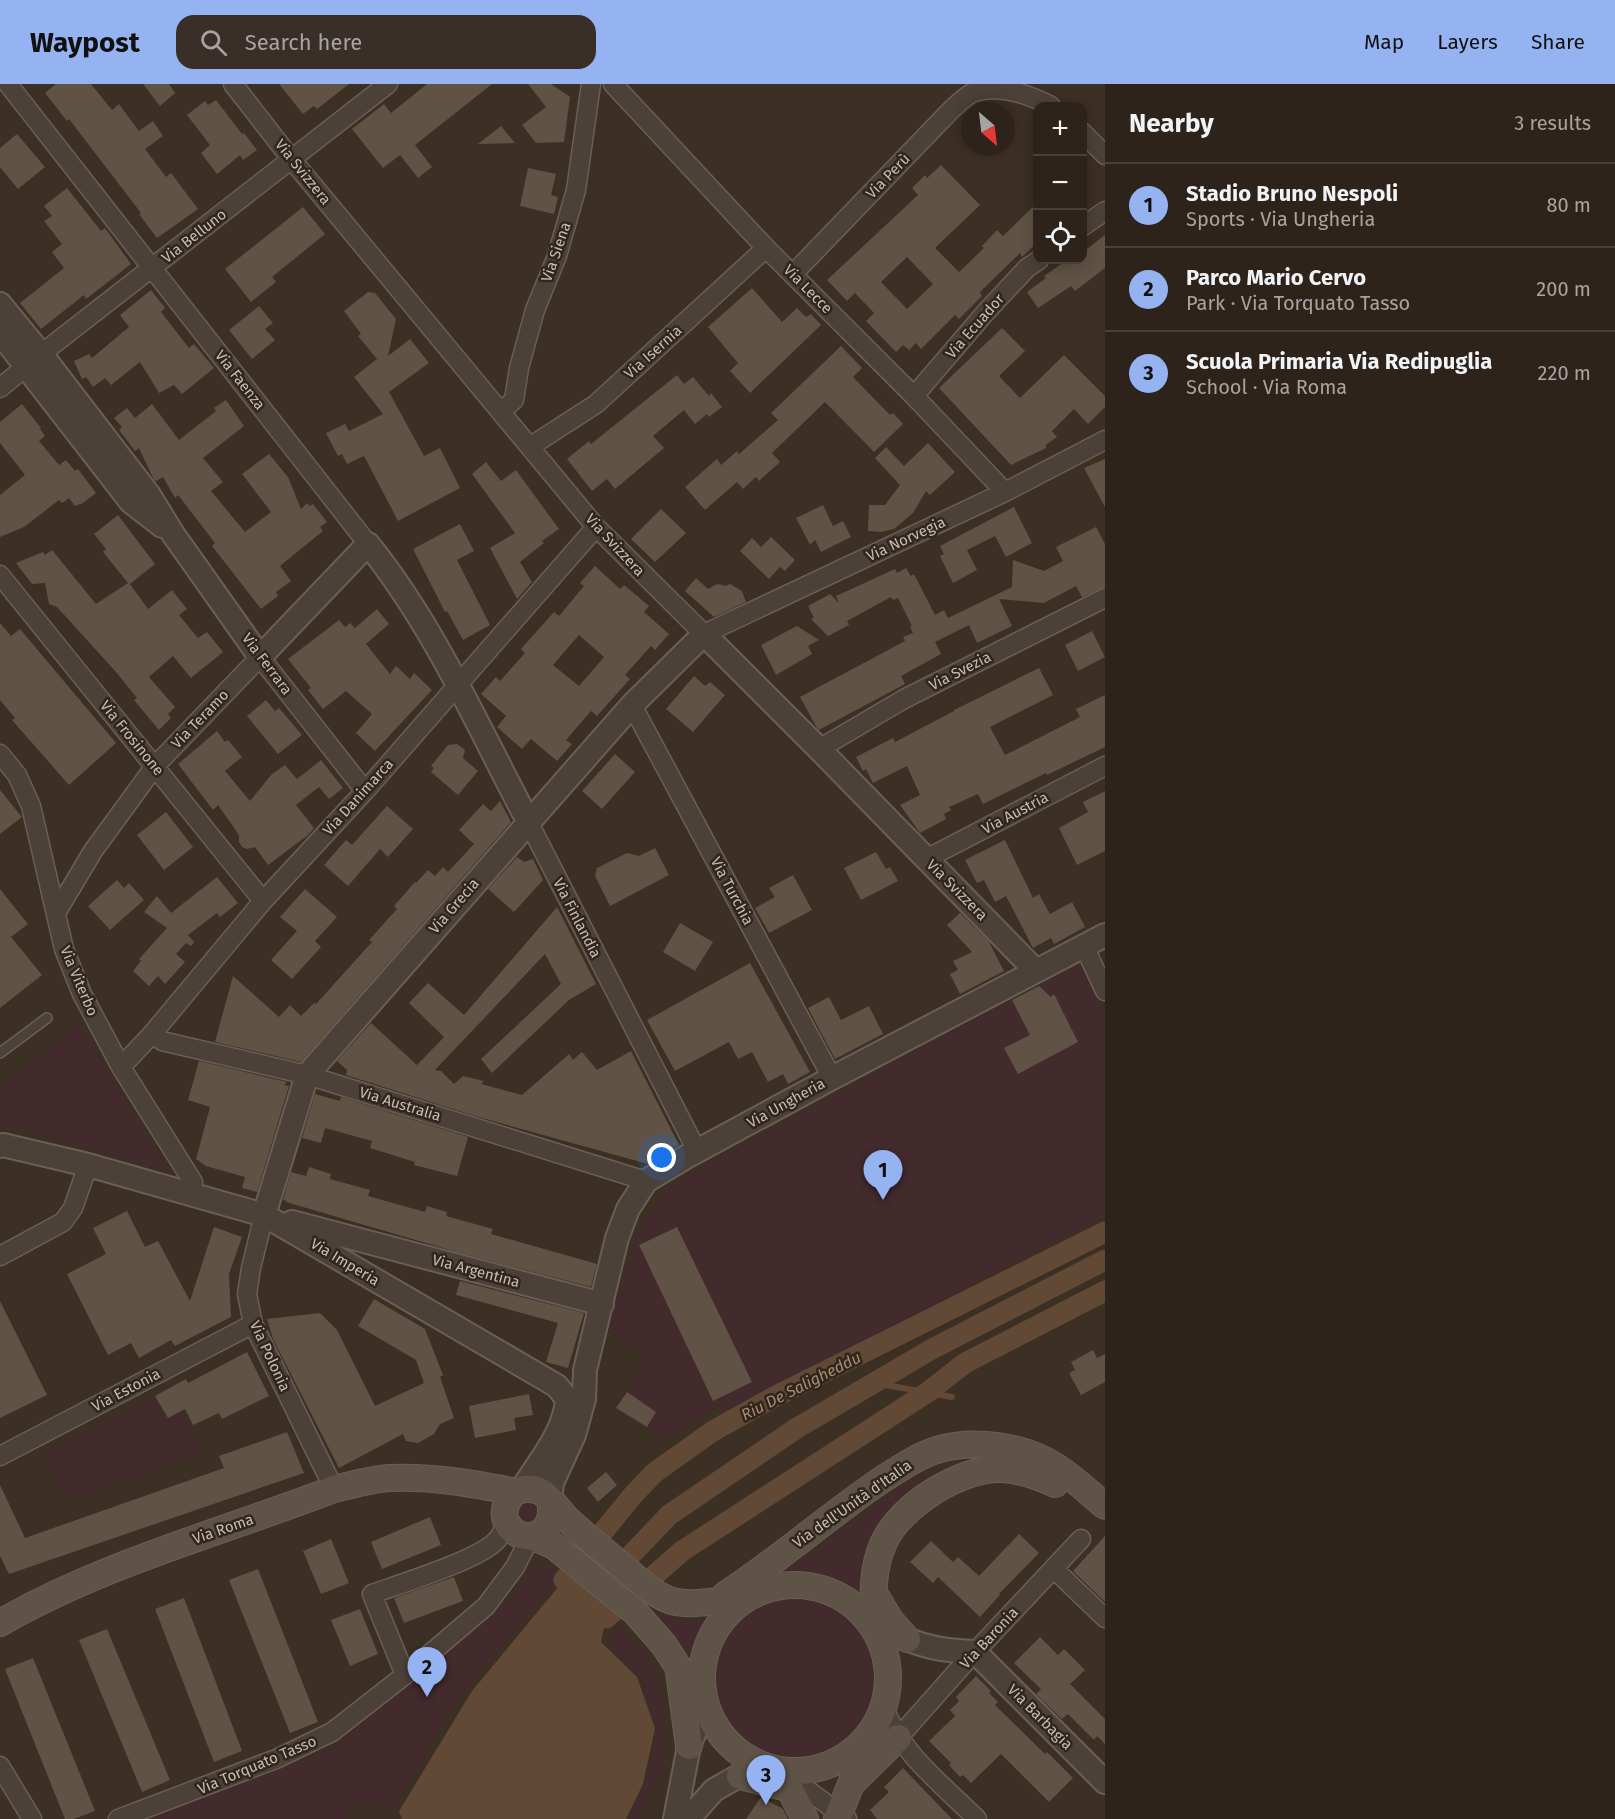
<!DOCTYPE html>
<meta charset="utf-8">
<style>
:root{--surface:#2d231b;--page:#392f28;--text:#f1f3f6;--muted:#a7a4a3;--line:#48403a;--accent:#95b2f1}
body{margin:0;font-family:"Fira Sans",sans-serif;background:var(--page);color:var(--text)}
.controls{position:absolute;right:18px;top:18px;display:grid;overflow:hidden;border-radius:12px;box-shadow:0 3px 15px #0003}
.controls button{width:54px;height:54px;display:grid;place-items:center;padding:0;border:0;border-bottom:2px solid var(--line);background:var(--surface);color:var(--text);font:30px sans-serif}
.compass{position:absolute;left:961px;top:18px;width:54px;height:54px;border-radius:50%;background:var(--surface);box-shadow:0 3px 15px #0003;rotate:152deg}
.you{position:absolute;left:662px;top:1074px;width:21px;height:21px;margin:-15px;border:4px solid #fff;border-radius:50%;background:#1a73e8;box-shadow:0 0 0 9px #1a73e833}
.badge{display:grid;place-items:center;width:39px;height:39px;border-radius:50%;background:var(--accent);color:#111;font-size:20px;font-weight:700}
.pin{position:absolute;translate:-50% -50px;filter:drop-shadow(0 2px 3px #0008)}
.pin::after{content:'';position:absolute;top:32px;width:21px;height:18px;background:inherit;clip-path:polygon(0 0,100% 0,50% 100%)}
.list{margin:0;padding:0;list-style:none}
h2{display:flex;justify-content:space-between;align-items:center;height:78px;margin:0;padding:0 24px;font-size:26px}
h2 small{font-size:20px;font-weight:400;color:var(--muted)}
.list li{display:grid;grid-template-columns:39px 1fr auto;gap:18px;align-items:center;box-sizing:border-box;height:84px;padding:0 24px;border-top:2px solid var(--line)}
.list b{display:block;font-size:22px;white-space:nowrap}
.list p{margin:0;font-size:20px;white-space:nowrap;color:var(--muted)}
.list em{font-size:20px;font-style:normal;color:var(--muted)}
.icon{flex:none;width:33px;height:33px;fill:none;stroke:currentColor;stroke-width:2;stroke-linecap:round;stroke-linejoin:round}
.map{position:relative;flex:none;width:1105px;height:1735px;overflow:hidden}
header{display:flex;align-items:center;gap:36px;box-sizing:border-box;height:84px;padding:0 30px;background:var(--accent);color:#111}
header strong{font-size:28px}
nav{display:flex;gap:33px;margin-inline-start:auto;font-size:21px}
.search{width:420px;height:54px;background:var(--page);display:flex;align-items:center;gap:15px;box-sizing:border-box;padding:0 21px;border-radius:18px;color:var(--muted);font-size:22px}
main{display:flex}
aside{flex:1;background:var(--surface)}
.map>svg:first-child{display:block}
</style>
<header>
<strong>Waypost</strong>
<div class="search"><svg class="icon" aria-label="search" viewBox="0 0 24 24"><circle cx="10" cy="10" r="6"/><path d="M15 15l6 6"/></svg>Search here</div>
<nav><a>Map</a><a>Layers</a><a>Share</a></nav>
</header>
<main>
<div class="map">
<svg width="1105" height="1735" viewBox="0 0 1105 1735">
<rect width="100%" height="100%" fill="#3c2f24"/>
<!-- green -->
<path fill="#422a2d" d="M1080,880L1105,932V1132L725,1329L720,1321L665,1355L616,1325L647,1272L608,1246L638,1146L674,1099L906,972Z
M73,928L168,1087L0,1039V1003L70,948L73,941Z
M152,1314L166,1338L183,1328L204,1369L69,1416L43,1370Z
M923,1390L926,1397L888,1426L876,1446L866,1469L862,1489L865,1521C837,1499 814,1491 778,1492L906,1400Z
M531,1415L540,1422L537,1438L525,1441L516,1434L517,1422Z
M544,1479L560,1492L468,1604L445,1635L394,1725L360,1717L346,1735H151L331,1665L485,1533L506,1520L533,1485Z
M715 1594a80 80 0 1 1 160 0a80 80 0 1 1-160 0Z
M655,1530C673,1535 690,1538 708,1535L693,1563L689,1588L674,1557Z
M616,1541C623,1546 631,1552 637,1559C662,1587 673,1648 662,1683C656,1701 647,1718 640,1735H628L646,1700L657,1644L639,1591L609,1562Z"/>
<!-- water -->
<path fill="#614936" d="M564,1496L606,1534L601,1558L637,1593L655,1644L643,1700L626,1735H402L399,1727L472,1607Z"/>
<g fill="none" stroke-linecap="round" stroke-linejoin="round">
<!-- stream -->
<path stroke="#614936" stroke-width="6" d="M875,1299L952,1313"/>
<!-- canal -->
<path stroke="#614936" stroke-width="21" d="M1105,1148L774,1313L713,1347L654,1389L633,1411L564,1496L606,1534L682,1467L928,1308L965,1279L1105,1207
M592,1512L669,1431L797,1344L932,1265L1105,1176"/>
</g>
<!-- building -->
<path fill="#605245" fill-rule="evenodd" d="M56,0H91L112,26L119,20L139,47L153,37L163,52L145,65L166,93L171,89L198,125L157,154L139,130L141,129L69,35L67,37L45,9Z
M143,0H169L175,9L160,22Z
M279,0H349L317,25L314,22L303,30Z
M427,0H492L415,61L432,83L418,94L400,71L383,84L352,45L384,20L391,29Z
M528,0H551L570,13L564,58L536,59L522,41L546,23Z
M216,16L242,50L244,49L257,66L243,76L240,71L217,90L201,69L210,61L187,31L205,17L208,21Z
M501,42L515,59L478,60Z
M17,50L45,83L18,105L0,83V64Z
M941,81L980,121L935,164L959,188L984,164L982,162L997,146L1003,152L1038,118V158L1022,173L1020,169L980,208L982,212L959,235L955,231L921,265L916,259L909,266L903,261L896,268L866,237L874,229L855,209L847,217L827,196L918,111L912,104L925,91L927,94ZM907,173L933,200L907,225L881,198Z
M528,84L556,90L551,111L558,113L554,130L520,122Z
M67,104L101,147L105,144L131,180L86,215L84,211L41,245L20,219L64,184L52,168L62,160L44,137L52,132L44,122Z
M303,123L325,150L272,193L276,198L251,218L225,185Z
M1105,151V184L1075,207L1071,202L1038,224L1027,208L1046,194L1044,192L1067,176H1083V168Z
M752,204L782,238L797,224L806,233L811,230L821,241L750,309L730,287L738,279L708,243Z
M151,206L165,224L161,228L189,264L194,260L214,284L182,310L174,301L159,309L140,278L111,301L105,294L93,303L86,293L82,295L74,277L89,270L92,274L129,243L120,231Z
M368,208L375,209L396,235L388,272L410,255L429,279L389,308L424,372L440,364L460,404L398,437L364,372L347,380L342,370L338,372L326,349L345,340L349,347L383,330L354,293L377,275L358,252L361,250L344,227Z
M259,222L273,239L265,245L275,256L252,275L229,246Z
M1002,244L1025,267L999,292L1020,314L1064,271L1105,312V323L1088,340L1074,325L1052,347L1057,353L1046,361V364L1011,381L939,304Z
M841,262L862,284L853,293L890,331L893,329L903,340L874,368L825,318L772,369L780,378L759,397L756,393L743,405L737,398L705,426L685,403L717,375L721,381L737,367L739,370L778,336L771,329Z
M677,291L684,300L693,293L709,312L711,309L722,323L709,333L707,330L695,340L684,326L653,352L664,364L615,405L607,395L592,407L567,375L589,357L591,360Z
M226,316L244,342L203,374L223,398L211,407L245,448L271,428L242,390L269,370L288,393L301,425L307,419L310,422L313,420L327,438L320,443L323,447L280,482L291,497L276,508L278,512L261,525L212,462L215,459L178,411L175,414L163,393L156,397L154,396L139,364L135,367L119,346L122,343L114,334L127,324L135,334L152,320L179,356L216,327L214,324Z
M22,320L41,344L40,345L45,352L39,357L59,381L66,376L75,387L78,385L96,409L83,419L75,422L69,414L62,419L59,416L24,443L0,453V411L25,391L0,359V338Z
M928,359L955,388L930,411L926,407L913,429L894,445L881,448L868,447L869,421H885L900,401L875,374L886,363L904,382Z
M1105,375V423L1084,384Z
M486,378L501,397L516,386L559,445L542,457L544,459L520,478L532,498L517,515L490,464L515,449L472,390Z
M823,421L833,442L843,437L851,453L821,468L815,456L810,461L796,434Z
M1014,423L1032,459L1006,473L995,452L967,466L977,486L953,499L940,472L944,470L940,462Z
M661,425L686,449L655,478L631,455Z
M118,431L155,480L130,500L148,525L172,506L187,525L179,531L198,554L207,548L223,568L191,594L173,572L149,593L175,623L168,630L171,634L159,646L134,616L137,614L116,588L57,523L49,520L45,499L32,500L16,479L43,468L45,471L52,466L96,520L128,499L103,468L106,465L94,450Z
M460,440L474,467L457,476L490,541L463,556L447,527L445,528L413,465Z
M1096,443L1105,460V503L1082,513L1076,502L1044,519L999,515L1012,542L977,559L969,541L935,558L941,570L901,592L905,600L819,646L817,644L800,613L905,557L903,553L913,549L910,543L912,542L898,514L893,516L891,513L847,537L849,541L828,552L811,535L814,534L808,522L830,510L839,519L836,512L895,485L897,489L906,484L911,492L914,490L935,531L944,526L948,534L1012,503L1013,476L1044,487L1063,477L1056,463Z
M771,453L795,476L785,487L780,483L769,495L740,467L752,454L761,463Z
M595,482L620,505L624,501L649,522L644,528L669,550L655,566L651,562L625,591L630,595L597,632L591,627L566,656L572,660L557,677L531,655L522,665L497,643L506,632L481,610L496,593L500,597L525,569L521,565L554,528L559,532L584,502L580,499ZM579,551L604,573L579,602L553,581Z
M696,494L708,505L717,500L726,502L730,500L742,507L746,518L714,533L685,507Z
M377,525L389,540L366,560L390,590L396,582L410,595L414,589L432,606L375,667L356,649L372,630L346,607L323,625L308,606L311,604L288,575L339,536L345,543L350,539L355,544Z
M0,539L11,552L20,545L116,659L69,701L12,636L15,634L0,616Z
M797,542L819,556L808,562L812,570L776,591L761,561Z
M1092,547L1105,573L1078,587L1065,561Z
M1039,584L1053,611L990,643L1005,671L1080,633L1076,625L1105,611V663L1047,691L1046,689L983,720L978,710L949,723L951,726L944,730L946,735L920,749L900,721L920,711L907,682L873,699L866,685L863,687L856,673L893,654L895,658L954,627V626Z
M694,592L705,602L710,598L725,611L693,648L666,625Z
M266,616L275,627L279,624L302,651L278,670L247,632Z
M217,647L225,658L228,656L242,673L225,687L250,717L272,690L285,681L297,695L321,676L343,704L329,715L319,703L296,721L314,744L308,751L268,781L255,763L247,765L242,763L239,758V751L218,721L213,726L178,680Z
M457,660L465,666L463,674L478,687L458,711L431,688L434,684L431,682L448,661Z
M615,670L635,688L602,725L582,707Z
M0,706L22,733L0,750Z
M1105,707V767L1077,781L1059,744L1088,728L1083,718Z
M500,717L511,738L301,978L215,958L233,892L279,933L290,921L301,932L314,919L316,920L372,858L369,856L397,825L394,822L415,798L416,799L428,786L435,792L443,783L448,788L474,760L459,746L483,720L491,727Z
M387,722L413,745L388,773L380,765L348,802L324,781L346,756L352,761Z
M166,728L193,763L164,786L137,751Z
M1005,756L1033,814L1039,810L1050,830L1072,818L1085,843L1054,860L1051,854L1033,864L1006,812L995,818L984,796L977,799L965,776Z
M655,764L669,791L610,822L595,792L597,784L627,769L639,772Z
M876,768L886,785L890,783L898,797L861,816L844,784Z
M517,773L524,778L533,775L543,796L514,828L488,805Z
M793,791L812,826L769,849L755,824L775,813L769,804Z
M217,793L238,819L220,833L217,829L188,851L194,858L191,862L186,859L176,870L185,878L165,900L158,892L149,902L133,887L141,877L139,875L167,844L144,828L157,812L171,829Z
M117,796L124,804L129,799L144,816L110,846L88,822Z
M0,805L28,840L11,853L42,891L0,924Z
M305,805L337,833L315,857L321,863L292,895L271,876L297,847L280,833Z
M557,823L596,900L569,916L492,989L481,975L561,900L545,870L435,986L441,987L454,1000L463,992L484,997L481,1000L522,1011L569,970L573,976L582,968L597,986L631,967L679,1061L648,1080L475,1032L346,991L347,986L337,977L371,939L417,981L444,953L409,919L428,899L464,931Z
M960,829L989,858L1004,887L960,910L950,890L958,886L953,877L972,868L947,841Z
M680,839L713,858L695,887L663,868Z
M750,879L810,988L788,1000L783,990L768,998L752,968L738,975L729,958L675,987L647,936Z
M1039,902L1051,913L1054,910L1078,958L1018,990L1004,964L1030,951L1012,916Z
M829,913L841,936L869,922L883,950L835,975L808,924Z
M199,977L287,998L284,1001L289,1002L257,1108L242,1104L245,1093L206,1082L196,1075L210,1023L188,1016Z
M315,1010L340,1017L341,1013L468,1053L457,1092L414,1081L415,1078L370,1064L372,1057L325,1044L321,1059L302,1054Z
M309,1083L331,1090L330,1095L370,1106L368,1112L425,1128L427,1122L447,1128L446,1132L493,1145L491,1150L597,1180L591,1203L460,1169L286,1118L287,1117L283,1116L291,1088L306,1092Z
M127,1127L145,1163L158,1157L190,1217L214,1143L242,1153L229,1190L231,1233L175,1262L171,1256L139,1274L131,1259L108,1271L67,1190L106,1170L93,1144Z
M677,1143L752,1298L713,1317L639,1161Z
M460,1197L584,1229L568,1284L546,1278L558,1239L456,1211Z
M374,1215L425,1245L443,1291L440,1293L454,1334L440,1340L434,1350L418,1359L406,1357L403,1350L339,1384L273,1255L267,1235L320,1229L337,1246L375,1322L424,1299L416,1276L358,1242Z
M0,1217L47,1311L0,1334Z
M1093,1266L1097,1274L1105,1270V1298L1081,1311L1069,1289L1075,1286L1071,1278Z
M247,1268L269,1312L222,1335L219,1329L193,1341L185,1325L168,1334L155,1312L186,1295L188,1299Z
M627,1308L656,1328L647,1343L616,1324Z
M529,1310L533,1331L514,1334L516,1346L475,1354L469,1322Z
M287,1348L304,1389L9,1490L0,1472V1401L25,1454L224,1384L219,1372Z
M606,1388L617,1401L598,1418L587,1404Z
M430,1433L441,1461L382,1485L371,1458Z
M1019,1450L1039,1469L999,1510L1000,1511L980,1533L938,1493L933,1499L910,1478L931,1457L953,1478L958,1473L979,1492Z
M1105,1452V1518L1073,1487Z
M331,1455L349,1499L321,1510L303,1467Z
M258,1485L318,1638L290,1649L229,1496Z
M454,1493L463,1517L404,1539L394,1514Z
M184,1514L242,1667L214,1678L155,1525Z
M360,1525L378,1570L350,1582L331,1536Z
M107,1545L170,1696L142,1708L79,1556Z
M1040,1553L1058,1571L1064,1565L1085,1586L1070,1600L1105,1635V1660L1097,1652L1094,1656L1068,1630L1062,1635L1036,1610L1041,1605L1014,1579Z
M33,1574L95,1727L74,1735H65L5,1585Z
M976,1592L991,1607L989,1609L998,1618L995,1621L1045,1670L1047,1668L1073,1694L1049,1718L1001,1670L971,1699L963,1691L960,1693L949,1681L951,1679L929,1657L955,1632L950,1626L959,1617L956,1613Z
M903,1684L952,1735H877L870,1726L889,1708L884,1703Z
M761,1713L783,1725L788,1735H746Z"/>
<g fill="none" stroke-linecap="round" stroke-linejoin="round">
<!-- service casing -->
<g stroke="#6a5f56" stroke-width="12">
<path id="service" d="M0,969L47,934"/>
</g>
<!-- minor casing -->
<g stroke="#6a5f56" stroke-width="21">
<path id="minor" d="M8,0L368,460
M233,0L292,76L596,443L704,550L1005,408L1105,356
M613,0L766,164L914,312L1005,408
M1082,48L1105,71
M1082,143L1105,127
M793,190L951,26C958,20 965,12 974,8C1000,0 1028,10 1051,22
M0,304L41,270L388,0
M914,312L985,229L1027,184L1039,176
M501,327L514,316L519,284L535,226L557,172L576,106L591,0
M531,362L596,320L766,164
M0,491L263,817
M632,621L832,994
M819,665L904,615L1105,514
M0,670L17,691L31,722L64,865L82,910L121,983L193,1098L190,1109
M528,737L697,1067
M926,775L1105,682
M56,829L93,767L155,682L260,573L365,707
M1084,862L1105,907
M152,950L162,957L307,991L646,1097
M121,983L152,950L263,817L365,707L596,443
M264,1131L251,1184L247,1210L253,1240L334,1405
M0,1172L63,1138L73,1124L88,1081
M0,1372L253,1240
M1054,1485L1105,1534
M405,1591L372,1510C400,1500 478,1476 496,1457C502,1451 504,1445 506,1436
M884,1623C900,1669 943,1701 977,1735
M898,1654L961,1583L1081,1455
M0,1682L32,1735
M783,1688L847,1735
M118,1735L276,1675L332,1648L405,1591L486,1522L515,1483L531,1452"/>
</g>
<!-- tertiary casing -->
<g stroke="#6a5f56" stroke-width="26">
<path id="tertiary" d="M0,220L41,270L149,411L173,450L260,573L368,460C435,543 478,643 528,737
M0,249L131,418L162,442
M0,1062L3,1061L88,1081L264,1131L557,1302L567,1315C565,1348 539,1377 522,1405
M264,1131L307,991L632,621L704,550L819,665L1036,887
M292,1138L602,1220
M550,1417L552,1399L574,1351L584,1315L585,1286L617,1154L628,1125L646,1097L686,1073L832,994L1105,851
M907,1555C930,1565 951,1567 975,1568L1105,1698
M675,1735L689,1662L706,1621
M688,1735L714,1706L760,1680"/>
</g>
<!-- secondary casing -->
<g stroke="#6a5f56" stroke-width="28">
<path id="secondary" d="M550,1417C558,1455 517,1463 506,1437C503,1430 505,1421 509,1415C515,1404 530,1402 541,1408C550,1413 559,1426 566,1434C584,1451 603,1466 622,1482C637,1494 651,1509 669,1516C691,1524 719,1515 742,1514
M531,1452L554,1462L635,1528L664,1561L693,1606L705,1620
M702 1594a93 93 0 1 1 186 0a93 93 0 1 1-186 0Z
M874,1509L890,1536L907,1555
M725,1511C779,1476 827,1433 880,1397C899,1385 918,1371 940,1365C976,1355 1023,1362 1055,1382C1073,1393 1089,1409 1105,1422
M0,1539C104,1479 223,1448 334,1405C352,1401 371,1395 390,1394C433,1392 475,1400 516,1408
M875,1545C873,1515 871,1486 884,1458C901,1421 961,1384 1001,1385C1021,1386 1037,1392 1055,1400
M679,1588L689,1662
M780,1686L805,1735
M740,1692L783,1703
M854,1697L898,1654
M837,1735L851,1700L866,1655"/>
</g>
<!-- service -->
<use href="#service" stroke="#4c4138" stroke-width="9"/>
<!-- minor -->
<use href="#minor" stroke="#4c4138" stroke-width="18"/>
<!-- tertiary -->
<use href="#tertiary" stroke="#4c4138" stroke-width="22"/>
<!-- secondary -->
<use href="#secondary" stroke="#5f5246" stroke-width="26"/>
</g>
<g text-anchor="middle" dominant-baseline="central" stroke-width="5" stroke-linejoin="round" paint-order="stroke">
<!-- street labels -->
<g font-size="15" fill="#c8bdb3" stroke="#31261d">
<text transform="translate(303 88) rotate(51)">Via Svizzera</text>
<text transform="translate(888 92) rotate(-46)">Via Perù</text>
<text transform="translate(194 152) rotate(-38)">Via Belluno</text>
<text transform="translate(556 168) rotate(-71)">Via Siena</text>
<text transform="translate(808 205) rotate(45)">Via Lecce</text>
<text transform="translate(975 242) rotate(-49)">Via Ecuador</text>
<text transform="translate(653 268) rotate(-42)">Via Isernia</text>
<text transform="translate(240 296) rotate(52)">Via Faenza</text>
<text transform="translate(906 455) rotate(-25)">Via Norvegia</text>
<text transform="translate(615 461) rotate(47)">Via Svizzera</text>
<text transform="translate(267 580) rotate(53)">Via Ferrara</text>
<text transform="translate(960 587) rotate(-27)">Via Svezia</text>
<text transform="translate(200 635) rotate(-46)">Via Teramo</text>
<text transform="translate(132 654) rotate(51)">Via Frosinone</text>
<text transform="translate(358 713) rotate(-48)">Via Danimarca</text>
<text transform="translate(1015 729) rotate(-28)">Via Austria</text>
<text transform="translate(957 806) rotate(45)">Via Svizzera</text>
<text transform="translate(732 807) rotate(62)">Via Turchia</text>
<text transform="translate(454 822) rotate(-49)">Via Grecia</text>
<text transform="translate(577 834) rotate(63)">Via Finlandia</text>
<text transform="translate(79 897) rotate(67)">Via Viterbo</text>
<text transform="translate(786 1019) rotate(-29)">Via Ungheria</text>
<text transform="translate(400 1020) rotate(17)">Via Australia</text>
<text transform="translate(345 1178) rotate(31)">Via Imperia</text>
<text transform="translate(476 1187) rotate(15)">Via Argentina</text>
<text transform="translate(270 1272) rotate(65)">Via Polonia</text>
<text transform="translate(126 1306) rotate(-28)">Via Estonia</text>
<text transform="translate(852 1420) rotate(-35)">Via dell'Unità d'Italia</text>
<text transform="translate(223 1445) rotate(-19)">Via Roma</text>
<text transform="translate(989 1554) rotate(-47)">Via Baronia</text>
<text transform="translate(1040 1633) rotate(45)">Via Barbagia</text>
<text transform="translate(257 1681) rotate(-23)">Via Torquato Tasso</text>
</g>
<!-- water labels -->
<g font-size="16" font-style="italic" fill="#aa8c74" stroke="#31261d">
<text transform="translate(801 1302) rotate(-27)">Riu De Saligheddu</text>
</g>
</g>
</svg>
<div class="controls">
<button>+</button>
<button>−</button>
<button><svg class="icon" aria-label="locate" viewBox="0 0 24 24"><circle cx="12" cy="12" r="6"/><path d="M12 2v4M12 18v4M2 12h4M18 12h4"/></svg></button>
</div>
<svg class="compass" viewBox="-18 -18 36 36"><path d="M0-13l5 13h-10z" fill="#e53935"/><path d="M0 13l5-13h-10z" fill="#a7a4a3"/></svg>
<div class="you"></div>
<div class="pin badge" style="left:883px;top:1116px">1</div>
<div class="pin badge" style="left:427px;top:1613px">2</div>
<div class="pin badge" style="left:766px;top:1721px">3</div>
</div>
<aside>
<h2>Nearby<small>3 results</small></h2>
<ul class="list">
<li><span class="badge">1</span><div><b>Stadio Bruno Nespoli</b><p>Sports · Via Ungheria</p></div><em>80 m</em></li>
<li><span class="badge">2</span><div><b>Parco Mario Cervo</b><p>Park · Via Torquato Tasso</p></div><em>200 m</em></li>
<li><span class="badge">3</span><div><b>Scuola Primaria Via Redipuglia</b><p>School · Via Roma</p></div><em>220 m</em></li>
</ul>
</aside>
</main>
